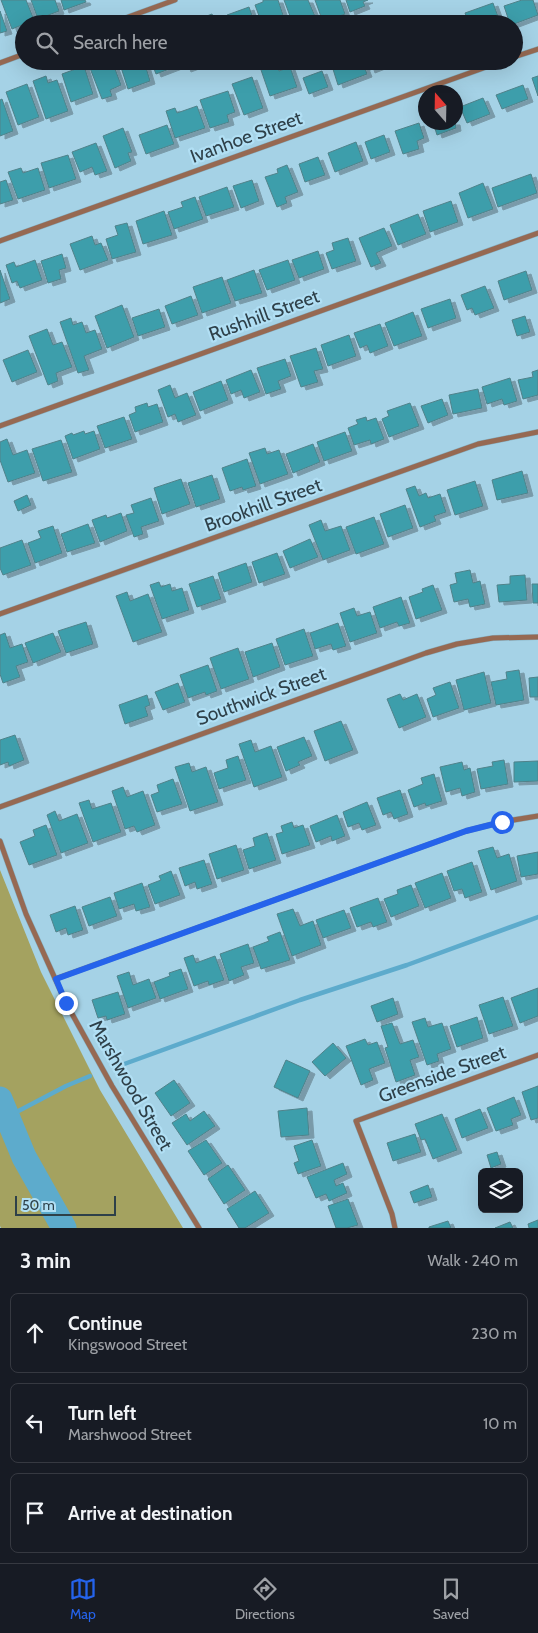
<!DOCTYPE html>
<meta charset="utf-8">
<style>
:root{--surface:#171b24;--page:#20242c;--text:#f1f3f6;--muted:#9ea1a6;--line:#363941;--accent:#2563eb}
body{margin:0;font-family:Cabin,sans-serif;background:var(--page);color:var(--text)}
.controls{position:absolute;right:15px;bottom:15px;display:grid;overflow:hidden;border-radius:8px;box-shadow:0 5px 20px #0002}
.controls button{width:45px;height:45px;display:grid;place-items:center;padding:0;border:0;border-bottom:1px solid var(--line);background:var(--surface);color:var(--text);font:25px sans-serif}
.compass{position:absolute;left:418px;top:85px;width:45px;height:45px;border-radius:50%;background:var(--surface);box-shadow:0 5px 20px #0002;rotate:340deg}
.scale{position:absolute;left:15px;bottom:12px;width:101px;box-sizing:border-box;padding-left:5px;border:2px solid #2e4049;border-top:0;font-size:14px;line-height:18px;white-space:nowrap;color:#2e4049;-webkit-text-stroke:4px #b1dff4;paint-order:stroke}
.stop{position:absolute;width:15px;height:15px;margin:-11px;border:4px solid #2563eb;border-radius:50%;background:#fff}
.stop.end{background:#2563eb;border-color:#fff;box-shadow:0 1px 5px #0008}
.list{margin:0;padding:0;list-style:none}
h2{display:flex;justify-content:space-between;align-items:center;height:65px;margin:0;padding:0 20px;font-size:21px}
h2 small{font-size:16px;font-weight:400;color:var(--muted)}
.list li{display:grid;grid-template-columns:32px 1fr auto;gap:15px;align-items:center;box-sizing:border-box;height:80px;margin:0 10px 10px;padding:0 10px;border:1px solid var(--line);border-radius:8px}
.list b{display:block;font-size:19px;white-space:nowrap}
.list p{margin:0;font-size:16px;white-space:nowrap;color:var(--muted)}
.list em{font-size:16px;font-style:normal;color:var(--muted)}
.icon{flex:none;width:28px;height:28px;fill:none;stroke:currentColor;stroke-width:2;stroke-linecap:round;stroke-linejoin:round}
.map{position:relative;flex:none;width:538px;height:1228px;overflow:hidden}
.search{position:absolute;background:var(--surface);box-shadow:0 5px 20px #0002;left:15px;right:15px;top:15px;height:55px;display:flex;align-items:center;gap:12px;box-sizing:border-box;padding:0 18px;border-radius:28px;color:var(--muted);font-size:19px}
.sheet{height:335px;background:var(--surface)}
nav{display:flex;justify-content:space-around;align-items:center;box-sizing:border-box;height:70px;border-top:1px solid var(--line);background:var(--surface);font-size:14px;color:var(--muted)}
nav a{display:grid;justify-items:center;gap:2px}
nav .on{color:var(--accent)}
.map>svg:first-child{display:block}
</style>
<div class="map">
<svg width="538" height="1228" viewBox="0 0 538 1228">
<defs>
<filter id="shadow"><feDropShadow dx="5" dy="3" stdDeviation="0" flood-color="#0004"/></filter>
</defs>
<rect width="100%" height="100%" fill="#a5d2e6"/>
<!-- green -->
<path fill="#a4a260" d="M0,870L41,972L100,1090L183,1228H1L0,1226Z"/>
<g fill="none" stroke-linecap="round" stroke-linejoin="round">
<!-- stream -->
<path stroke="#5dabcc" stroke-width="4.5" d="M116,1067L300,1000L407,965L538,917
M7,1117L66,1086L90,1076"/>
<!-- river -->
<path stroke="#5dabcc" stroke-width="25" d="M0,1099L24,1157L64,1228"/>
</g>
<!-- building -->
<path fill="#3d9eab" stroke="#50828a" filter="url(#shadow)" d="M1,0H26L34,20L12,29Z
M31,0H55L59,11L38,19Z
M61,0H85L86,2L64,10Z
M263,0H278L286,24H262L255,5L263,2Z
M284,0H308L317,21L310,24H293Z
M315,0H340L345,14L323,22Z
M346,0H368L363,2L365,6L350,12Z
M522,0H533L538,15L514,24H510L504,6Z
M493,3L500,22L495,24H469L465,13Z
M249,7L255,24H230L227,15Z
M0,11L7,31L0,33Z
M212,14L216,24H201L199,19Z
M93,61H112L121,85L110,90L112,96L102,99L88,63Z
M119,61H144L150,81L128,89Z
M151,61H175L177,66L156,74Z
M183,61H205V62L186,69Z
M276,61L279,71L290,67L297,87L270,96L260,67Z
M345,61H362L367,74L338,85L332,66Z
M367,61H393L370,70Z
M84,66L93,94L71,102L62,74Z
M322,71L328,87L309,94L303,78Z
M46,76L48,83L57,80L68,111L46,119L33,81Z
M538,76V96L532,78Z
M252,77L263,108L244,115L232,84Z
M27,84L39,117L18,125L6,92Z
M523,85L528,99L502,109L496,95Z
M228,91L235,112L227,115L229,122L210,128L200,100Z
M483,98L490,114L467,123L460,107Z
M2,99L13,131L0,136V100Z
M197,106L205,128L175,138L166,111L175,108L177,113Z
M433,122H455L456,128L437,135Z
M419,123L424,138L417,141L419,149L403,154L395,131Z
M167,125L174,144L146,154L139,135Z
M123,128L132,152L128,153L131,161L115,168L103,136Z
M384,135L390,152L371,159L365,142Z
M356,142L363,161L335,172L328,153Z
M96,143L107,171L95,175L92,167L80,172L72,152Z
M68,155L76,179L49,188L41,163Z
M318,157L325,175L305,182L299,164Z
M287,165L298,192L285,197L287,203L277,207L265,177L278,173L277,169Z
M21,168L23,173L38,168L45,190L18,199L8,172Z
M531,174L537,193L498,207L492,188Z
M6,180L13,200L0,204V182Z
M252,180L259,201L241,208L233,186Z
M483,183L493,209L468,218L459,193Z
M227,187L234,207L206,216L199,197Z
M195,197L203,219L174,229L168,212L183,207L181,202Z
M451,201L458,222L430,232L423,211Z
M164,211L172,235L143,244L136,221Z
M418,214L426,234L398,245L390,225Z
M127,223L136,252L112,259L106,239L118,235L115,226Z
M384,228L392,246L376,253L381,263L371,267L359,238Z
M92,236L95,245L101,243L108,260L80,270L70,244Z
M348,238L356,261L332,269L326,253L334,250L332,243Z
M318,251L324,269L299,278L292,260Z
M62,254L66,268L59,270L61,279L48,283L41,261Z
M35,260L42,280L20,288L17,281L12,283L6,265L14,262L16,267Z
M288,260L295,280L267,290L259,270Z
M0,270L10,299L0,303Z
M254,270L262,293L235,301L227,280Z
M526,271L532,290L504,300L498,281Z
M222,277L231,303L202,313L193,287Z
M485,286L494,308L475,315L472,308L467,310L461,295Z
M191,296L198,315L172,324L165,306Z
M450,299L456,318L428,328L421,309Z
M122,305L134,337L107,348L95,316Z
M159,309L165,327L138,336L132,318Z
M413,312L422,336L394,346L385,323Z
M525,316L530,332L517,336L512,320Z
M71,318L73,325L82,322L86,333L95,330L102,349L84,356L89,370L78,373L60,322Z
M380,324L388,346L370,353L367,345L360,348L354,333Z
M47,329L53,345L62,342L72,367L56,373L58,381L48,385L29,336Z
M349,335L356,356L328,366L321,345Z
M316,348L323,369L314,371L318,382L301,387L290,356Z
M28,350L37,372L12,382L3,360Z
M285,359L291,376L278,381L281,389L266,394L257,368Z
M251,370L260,392L244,398L241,390L231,394L226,380Z
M538,370V395L523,399L518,380L533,377L532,372Z
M510,378L517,401L504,405L502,399L487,404L482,387Z
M221,381L228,400L200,411L193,392Z
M170,385L175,398L187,393L196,415L178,422L175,414L168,417L158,390Z
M478,389L482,408L453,414L449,395Z
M442,399L448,415L428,423L421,406Z
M147,403L148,407L157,404L163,422L135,432L129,415L136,412L135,407Z
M410,403L419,426L389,437L382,419L389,416L387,411Z
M124,417L132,439L105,448L97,426Z
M366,417L367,421L376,418L384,439L371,444L370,440L354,445L348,428L358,424L356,420Z
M84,431L85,434L94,431L100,449L73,459L65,436L72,433L73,435Z
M345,432L352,451L324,461L317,442Z
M7,439L13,455L27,450L35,473L8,482L0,460V442Z
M61,440L72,472L43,481L32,449Z
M313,444L320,462L293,473L286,454Z
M265,448L267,454L279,450L288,474L260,484L249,453Z
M247,459L256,486L243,490L242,487L230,491L222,468Z
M522,471L528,493L497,500L492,480Z
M212,475L220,499L196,507L188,483Z
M181,479L190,504L162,514L154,488Z
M475,481L483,506L455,515L447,490Z
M415,486L419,496L426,493L428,498L440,494L446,512L434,516L436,521L420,527L406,489Z
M27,495L31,505L18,511L14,501Z
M151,498L159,521L141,527L143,534L134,537L126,515L134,513L131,505Z
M405,505L413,528L388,537L380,514Z
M121,513L127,531L100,542L92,520L106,515L107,518Z
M374,517L384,544L356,554L346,527Z
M321,520L325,531L341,526L350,550L323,560L309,525Z
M88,524L95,543L67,552L61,534Z
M53,526L62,553L35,563L28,543L41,538L38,531Z
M310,539L318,557L290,568L283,551Z
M22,540L31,565L3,575L0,568V548Z
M277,553L285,574L259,583L252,562Z
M246,563L252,582L224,592L218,573Z
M470,570L473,583L480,581L485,604L470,607L468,599L454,602L450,585L457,583L455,573Z
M525,575L527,600L499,602L497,585L510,584V576Z
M213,576L221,599L197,607L189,584Z
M159,582L161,587L170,584L172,591L182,588L189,610L162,619L150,585Z
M532,584H538V603H533Z
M433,585L442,610L416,619L409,597L423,592L422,589Z
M127,592L130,601L148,594L162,632L133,642L116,596Z
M401,597L410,623L399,626L397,622L380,628L373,607Z
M354,608L357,616L370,612L377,633L350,642L340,613Z
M86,622L93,644L66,653L58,631Z
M338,623L346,646L333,650L331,644L315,649L310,633Z
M304,629L313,656L285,665L276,639Z
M5,633L10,648L22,644L28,662L16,666L20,677L3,683L0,674V635Z
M53,633L61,652L33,663L25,643Z
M272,643L280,667L253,677L245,652Z
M238,648L249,679L221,689L210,658Z
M208,665L217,691L206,695L205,692L188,698L180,675Z
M519,670L524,700L496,705L491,682L507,679L506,672Z
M484,672L491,703L464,710L456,680Z
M538,677V697H530L529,678Z
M450,682L459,708L433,717L427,699L436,695L433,688Z
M178,683L185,702L163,710L155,692Z
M400,694L403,700L417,694L426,717L399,728L387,699Z
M147,695L150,705L145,707L148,716L125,724L119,705Z
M341,721L353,750L325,761L314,731Z
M15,735L24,760L9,766L8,762L0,765V740Z
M304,737L312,756L298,762L300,765L286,771L277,747Z
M251,740L255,752L271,746L282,777L254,787L239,744Z
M238,756L246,780L219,789L214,773L228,768L226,760Z
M504,760L508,784L481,789L477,769L493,766L492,762Z
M538,761V781L514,782V762Z
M462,762L464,770L470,768L475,792L462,796L460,788L446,792L440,767Z
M189,763L192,772L206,767L218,802L190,811L175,767Z
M434,774L442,801L426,806L425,803L414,807L408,790L423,784L421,778Z
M173,779L182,804L157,812L151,795L159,792L157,785Z
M123,787L127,797L143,791L155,825L137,832L134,826L125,829L112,791Z
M400,790L408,814L394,819L391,812L383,815L377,798Z
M89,800L92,809L111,803L121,832L93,842L79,803Z
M367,802L376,825L362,830L359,823L348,827L343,812Z
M55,811L59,821L77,814L88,843L61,853L47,815Z
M337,815L345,836L332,841L331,836L316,842L310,826Z
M292,822L294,828L303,825L310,845L282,854L276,834L283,832L281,826Z
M46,825L57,855L29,865L20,842L35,836L33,830Z
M267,833L276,860L249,869L243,850L255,846L253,838Z
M236,845L244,870L217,879L209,854Z
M493,847L497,858L509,854L517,881L491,890L478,851Z
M538,852V874L521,877L517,856Z
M204,860L212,884L197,889L195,882L185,886L179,868Z
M472,862L482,892L465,898L462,889L454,891L447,871Z
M171,871L180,895L155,904L148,885L161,880L159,876Z
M442,873L451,898L425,908L415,883Z
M142,883L150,907L136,911L134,904L119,909L114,893Z
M411,885L419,906L391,917L384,899L398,894L397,890Z
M110,897L117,916L89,926L82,907Z
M378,898L387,922L373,927L371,922L357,927L350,908Z
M75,906L83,930L68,935L66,928L56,932L50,915Z
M293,909L300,926L313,921L321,945L292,956L277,914Z
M344,910L351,928L323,938L316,920Z
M280,932L290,960L261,969L253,947L269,941L267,937Z
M248,944L254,963L241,967L244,975L229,981L220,954Z
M193,955L196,963L215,956L224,980L209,985L208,981L194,986L184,958Z
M181,969L188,989L160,999L154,982L170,976L169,973Z
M129,972L133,985L149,979L156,998L128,1008L117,976Z
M538,988V1016L520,1023L511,998Z
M118,992L125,1014L107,1020L106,1016L98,1018L92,1000Z
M503,997L513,1026L489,1034L479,1005Z
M393,998L398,1014L377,1022L371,1006Z
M477,1017L483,1038L457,1047L450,1026Z
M425,1018L428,1027L442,1023L451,1049L437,1054L439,1061L427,1065L412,1022Z
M392,1023L400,1044L413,1040L419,1057L410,1060L415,1075L396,1082L385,1048L388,1047L381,1026Z
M365,1039L368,1045L377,1042L385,1063L369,1069L373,1080L361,1085L346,1046Z
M333,1043L346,1058L325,1076L312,1062Z
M286,1060L310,1071L298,1098L274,1087Z
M174,1080L190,1103L171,1116L155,1093Z
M538,1086V1118L531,1120L522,1092Z
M514,1097L521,1115L511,1119L513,1125L496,1131L487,1108Z
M307,1108L309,1135L281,1137L278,1111Z
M480,1109L488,1128L462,1138L455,1119Z
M204,1111L215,1126L187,1145L172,1123L186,1114L190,1121Z
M442,1114L457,1150L433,1159L425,1139L421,1140L415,1124Z
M415,1134L421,1152L393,1161L387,1143Z
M206,1140L222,1163L204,1175L188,1151Z
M312,1140L321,1166L298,1174L294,1163L299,1161L294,1146Z
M497,1152L501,1164L491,1168L487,1155Z
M343,1163L347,1174L334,1180L336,1186L343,1183L347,1193L329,1201L326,1194L316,1198L307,1177Z
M228,1165L245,1190L224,1204L208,1179Z
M428,1185L432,1197L414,1203L410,1192Z
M255,1191L269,1213L245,1228H239L227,1209Z
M348,1199L358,1225L347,1228H336L328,1206Z
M538,1220V1228H529L528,1224Z
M448,1221L451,1228H429V1227Z
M510,1222L513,1228H495Z"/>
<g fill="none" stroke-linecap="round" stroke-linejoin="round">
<!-- street casing -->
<g stroke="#88afc0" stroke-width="6">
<path id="street" d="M109,24L175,0
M514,57L538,49
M0,63L24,54
M0,241L503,61
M0,426L538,233
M0,614L478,444L538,432
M0,807L426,653L457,644L493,638L538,637
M0,841L26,914L66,1003L112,1086L199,1228
M55,979L466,831L501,822L538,816
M395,1228L392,1214L356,1121L538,1055"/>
</g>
<!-- street -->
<use href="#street" stroke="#966952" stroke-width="5"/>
</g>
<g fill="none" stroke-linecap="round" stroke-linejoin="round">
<!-- route -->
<path stroke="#2563eb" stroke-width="6" d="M66,1003L56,979L466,831L502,822"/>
</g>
<g text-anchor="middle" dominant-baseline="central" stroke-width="4.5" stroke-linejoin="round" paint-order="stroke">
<!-- street labels -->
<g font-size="19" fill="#2e4049" stroke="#b1dff4">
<text transform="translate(246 137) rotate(-20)">Ivanhoe Street</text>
<text transform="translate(264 315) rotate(-20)">Rushhill Street</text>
<text transform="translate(263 505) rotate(-20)">Brookhill Street</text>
<text transform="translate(261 696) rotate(-20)">Southwick Street</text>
<text transform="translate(442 1074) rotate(-20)">Greenside Street</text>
<text transform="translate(131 1085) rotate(60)">Marshwood Street</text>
</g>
</g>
</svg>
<div class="controls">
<button><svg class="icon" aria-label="layers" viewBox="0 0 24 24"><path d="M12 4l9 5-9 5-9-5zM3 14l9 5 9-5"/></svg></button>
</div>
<svg class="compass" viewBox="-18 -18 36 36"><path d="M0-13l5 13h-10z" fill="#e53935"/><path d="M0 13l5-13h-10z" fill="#9ea1a6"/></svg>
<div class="scale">50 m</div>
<div class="stop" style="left:502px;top:822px"></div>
<div class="stop end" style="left:66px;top:1003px"></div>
<div class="search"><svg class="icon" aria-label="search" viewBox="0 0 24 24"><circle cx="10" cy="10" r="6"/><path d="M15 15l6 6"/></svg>Search here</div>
</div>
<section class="sheet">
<h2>3 min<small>Walk · 240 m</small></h2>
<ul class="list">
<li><svg class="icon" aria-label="ahead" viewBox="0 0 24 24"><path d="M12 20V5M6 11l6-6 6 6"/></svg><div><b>Continue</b><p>Kingswood Street</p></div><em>230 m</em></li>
<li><svg class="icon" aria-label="left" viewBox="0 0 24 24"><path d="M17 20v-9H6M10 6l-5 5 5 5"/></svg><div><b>Turn left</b><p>Marshwood Street</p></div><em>10 m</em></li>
<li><svg class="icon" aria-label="arrive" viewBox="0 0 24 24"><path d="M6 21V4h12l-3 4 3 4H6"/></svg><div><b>Arrive at destination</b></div></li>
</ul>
</section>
<nav>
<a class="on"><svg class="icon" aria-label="map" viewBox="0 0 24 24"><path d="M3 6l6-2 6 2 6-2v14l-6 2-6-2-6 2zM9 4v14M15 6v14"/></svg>Map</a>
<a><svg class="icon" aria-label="directions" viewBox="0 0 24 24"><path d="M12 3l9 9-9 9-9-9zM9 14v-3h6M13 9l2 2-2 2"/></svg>Directions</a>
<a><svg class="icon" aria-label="saved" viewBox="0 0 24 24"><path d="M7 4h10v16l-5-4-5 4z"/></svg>Saved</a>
</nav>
